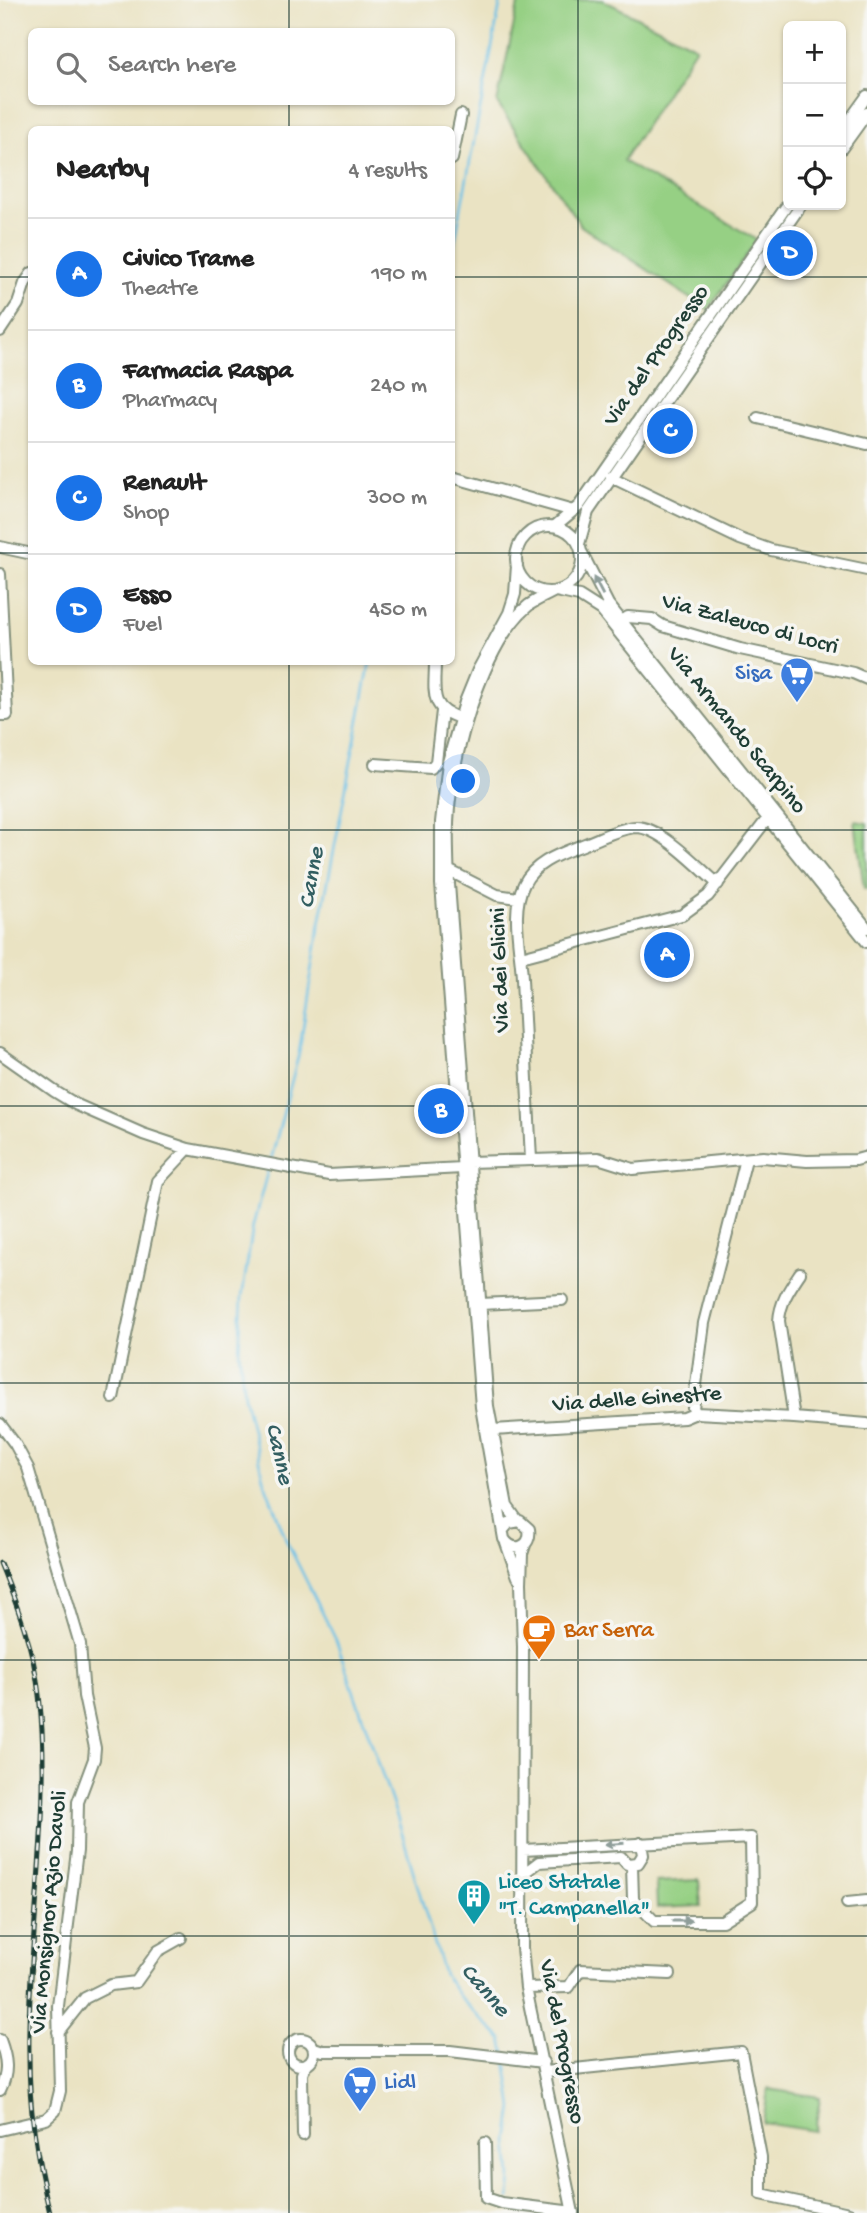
<!DOCTYPE html>
<meta charset="utf-8">
<style>
:root{--surface:#fff;--page:#f6f6f6;--text:#222;--muted:#767676;--line:#e0e0e0;--accent:#1a73e8}
body{margin:0;font-family:"Gochi Hand",sans-serif;background:var(--page);color:var(--text)}
.controls{position:absolute;right:21px;top:21px;display:grid;overflow:hidden;border-radius:10px;box-shadow:0 2px 5px #0004}
.controls button{width:63px;height:63px;display:grid;place-items:center;padding:0;border:0;border-bottom:2px solid var(--line);background:var(--surface);color:var(--text);font:35px sans-serif}
.you{position:absolute;left:464px;top:782px;width:24px;height:24px;margin:-18px;border:5px solid #fff;border-radius:50%;background:#1a73e8;box-shadow:0 0 0 10px #1a73e833}
.badge{display:grid;place-items:center;width:46px;height:46px;border-radius:50%;background:var(--accent);color:#fff;font-size:23px;font-weight:700}
.pin{position:absolute;translate:-50% -50%;border:4px solid #fff;box-shadow:0 2px 7px #0006}
.list{margin:0;padding:0;list-style:none}
h2{display:flex;justify-content:space-between;align-items:center;height:91px;margin:0;padding:0 28px;font-size:30px}
h2 small{font-size:23px;font-weight:400;color:var(--muted)}
.list li{display:grid;grid-template-columns:46px 1fr auto;gap:21px;align-items:center;box-sizing:border-box;height:112px;padding:0 28px;border-top:2px solid var(--line)}
.list b{display:block;font-size:26px;white-space:nowrap}
.list p{margin:0;font-size:23px;white-space:nowrap;color:var(--muted)}
.list em{font-size:23px;font-style:normal;color:var(--muted)}
.icon{flex:none;width:38px;height:38px;fill:none;stroke:currentColor;stroke-width:2;stroke-linecap:round;stroke-linejoin:round}
.map{position:relative;flex:none;width:867px;height:2213px;overflow:hidden}
.search{position:absolute;background:var(--surface);box-shadow:0 2px 5px #0004;left:28px;top:28px;width:427px;height:77px;display:flex;align-items:center;gap:18px;box-sizing:border-box;padding:0 24px;border-radius:10px;color:var(--muted);font-size:26px}
.panel{position:absolute;background:var(--surface);box-shadow:0 2px 5px #0004;left:28px;top:126px;width:427px;height:539px;border-radius:10px}
.map>svg:first-child{display:block}
</style>
<div class="map">
<svg width="867" height="2213" viewBox="0 0 867 2213">
<rect width="100%" height="100%" fill="#f6f6f2"/>
<filter id="ink" filterUnits="userSpaceOnUse"><feTurbulence type="fractalNoise" baseFrequency=".0143" numOctaves="2"/><feDisplacementMap in="SourceGraphic" scale="14" xChannelSelector="R" yChannelSelector="G"/><feConvolveMatrix kernelMatrix="1 2 1 2 8 2 1 2 1" color-interpolation-filters="sRGB"/></filter>
<filter id="wash" filterUnits="userSpaceOnUse"><feTurbulence type="fractalNoise" baseFrequency=".00686" numOctaves="4" result="noise"/><feDisplacementMap in="SourceGraphic" scale="28" xChannelSelector="R" yChannelSelector="G"/><feGaussianBlur stdDeviation="1.57" result="paint"/><feColorMatrix in="noise" values="0 0 0 0 0 0 0 0 0 0 0 0 0 0 0 0 0 1.4 0 .05"/><feComposite in="paint" operator="in"/></filter>
<g filter="url(#wash)">
<rect width="100%" height="100%" fill="#eae3c3"/>
<!-- green -->
<path fill="#96d084" stroke="#5a865c" stroke-width="2" d="M519,0H603L696,47L623,161L757,240L708,310L581,226L497,103Z
M855,821L867,823V889H864Z
M699,1880L701,1906L657,1908L656,1882Z
M768,2089L820,2097L815,2131L763,2123Z"/>
<g fill="none" stroke-linecap="round" stroke-linejoin="round">
<!-- stream -->
<path stroke="#6bc1e7" stroke-width="2.5" d="M452,256L501,0
M271,1160L299,1053L317,939L370,662
M269,1166L253,1225L242,1297L239,1351L244,1396L263,1478L287,1542L336,1640L398,1820L444,1975L462,2000L502,2039L505,2053
M506,2060L513,2108L508,2140L511,2177L509,2199"/>
</g>
</g>
<g filter="url(#ink)">
<g fill="none" stroke-linecap="round" stroke-linejoin="round">
<!-- minor casing -->
<g stroke="#84907c" stroke-width="14">
<path id="minor" d="M841,132L867,96
M841,149L867,113
M452,159L461,115
M0,331L18,304L25,283L32,273
M758,418L867,444
M452,477L573,511
M611,477L740,539L771,550L867,570
M555,526L579,506L788,204
M516 559a33 33 0 1 1 66 0a33 33 0 1 1-66 0Z
M579,544L588,512L801,205
M0,547L32,554
M582,553L608,604L867,928
M0,574L7,715H0
M556,591L579,596L601,610L867,942
M622,621L628,617L652,619L663,626L740,649L853,673L867,679
M435,662C435,689 428,709 460,718
M375,764L431,768L436,762L442,711
M448,870L497,895L518,898
M521,957L682,915L708,896L768,818
M0,1053L54,1091L77,1105L143,1134L188,1149L329,1175L462,1168
M531,1160C528,1099 525,1039 522,979C521,949 510,911 524,884C535,861 563,853 585,844C601,838 619,828 636,827C661,827 699,868 718,884
M469,1162L598,1158L633,1169L763,1157L807,1161L856,1160L867,1157
M480,1304L562,1300
M113,1398L158,1181L188,1149
M696,1413L693,1408L704,1323L746,1159
M794,1418L779,1321C780,1302 790,1288 800,1273
M0,1424L15,1444L28,1468L80,1644L84,1696L95,1748L94,1759L78,1802L77,1851L58,2006L60,2091L55,2111L46,2119L0,2130
M493,1430L684,1418L696,1413L794,1418L867,1424
M517,1520L507,1506L488,1406L449,884C448,853 446,822 451,792C458,738 486,640 529,605C536,600 545,596 553,592
M503,1530L509,1523L520,1521L529,1529C532,1547 514,1554 504,1539L481,1407L441,884V822L448,762L465,702L478,670L509,613L515,594L517,565
M506,1543L518,1577
M525,1545L522,1554L521,1583L523,1647L522,1948L526,1988L573,2213
M523,1850L751,1838L752,1902L722,1921H654L633,1899L632,1865
M522,1875L539,1862L621,1857L627,1864L638,1863L643,1855L641,1843
M847,1903L867,1901
M526,1988L569,1987L580,1970L670,1974
M58,2032L85,1998L111,1985L136,1982L158,1951L181,1938
M288 2052a13 13 0 1 1 26 0a13 13 0 1 1-26 0Z
M0,2040C7,2059 9,2072 0,2090
M314,2048L323,2051H450L543,2062
M545,2072L741,2052L761,2157V2194L849,2213
M303,2135L302,2074L306,2064
M485,2143L486,2198L501,2203L573,2212"/>
</g>
<!-- minor -->
<use href="#minor" stroke="#fff" stroke-width="10"/>
<!-- rail casing -->
<g stroke="#1f3d34" stroke-width="5">
<path id="rail" d="M0,1563C17,1605 34,1649 39,1695C53,1814 27,1936 29,2056C29,2110 37,2161 50,2213"/>
</g>
<!-- rail -->
<use href="#rail" stroke="#f6f6f2" stroke-width="2.5" stroke-dasharray="8" stroke-linecap="butt"/>
</g>
<!-- one-way arrows -->
<defs><path id="oneway-solid" d="M-6-.8H1V-3.2L6.5 0L1 3.2V.8H-6Z" transform="scale(1.75)"/></defs>
<g fill="#8f9e9a">
<use href="#oneway-solid" transform="translate(598 586) rotate(-118)"/>
<use href="#oneway-solid" transform="translate(614 1844) rotate(176)"/>
<use href="#oneway-solid" transform="translate(682 1921)"/>
</g>
</g>
<!-- grid -->
<path fill="none" stroke="#1f3d34" stroke-width="2" stroke-opacity="0.55" d="M289,0V32M578,0V2213M289,102V130M0,277H32M452,277H867M0,553H32M452,553H867M289,662V2213M0,830H867M0,1106H867M0,1383H867M0,1660H867M0,1936H867"/>
<!-- icons -->
<defs>
<g id="supermarket-pin" transform="scale(1.75)"><path d="M0 17L-7.5 6A9.5 9.5 0 1 1 7.5 6Z" fill="#3f7fe0" stroke="#f6f6f2"/><path d="M-6-5.5h2.5l.6 2H6L4.5 2H-2.5L-4.4-4H-6ZM-1.5 3.2a1.3 1.3 0 1 0 .1 0ZM3 3.2a1.3 1.3 0 1 0 .1 0Z" fill="#fff"/></g>
<g id="cafe-pin" transform="scale(1.75)"><path d="M0 17L-7.5 6A9.5 9.5 0 1 1 7.5 6Z" fill="#e8710a" stroke="#f6f6f2"/><path d="M-5.5-4.5H6V0H3Q3 3.5 0 3.5H-2.5Q-5.5 3.5-5.5 0ZM3-3.2v2h1.7v-2ZM-6 4.5H4V6H-6Z" fill="#fff"/></g>
<g id="building-pin" transform="scale(1.75)"><path d="M0 17L-7.5 6A9.5 9.5 0 1 1 7.5 6Z" fill="#0f9aa8" stroke="#f6f6f2"/><path d="M-4-6H4V6H1V3H-1V6H-4ZM-2.5-4.3h1.7v1.8h-1.7ZM.8-4.3h1.7v1.8H.8ZM-2.5-1h1.7V.8h-1.7ZM.8-1h1.7V.8H.8Z" fill="#fff"/></g>
</defs>
<g fill-rule="evenodd">
<use href="#supermarket-pin" x="797" y="674"/>
<use href="#cafe-pin" x="539" y="1631"/>
<use href="#building-pin" x="474" y="1896"/>
<use href="#supermarket-pin" x="360" y="2083"/>
</g>
<g text-anchor="middle" dominant-baseline="central" stroke-width="7" stroke-linejoin="round" paint-order="stroke">
<!-- street labels -->
<g font-size="23" fill="#1f3d34" stroke="#f6f6f2">
<text transform="translate(657 356) rotate(-55)">Via del Progresso</text>
<text transform="translate(750 625) rotate(15)">Via Zaleuco di Locri</text>
<text transform="translate(736 731) rotate(51)">Via Armando Scarpino</text>
<text transform="translate(501 970) rotate(-92)">Via dei Glicini</text>
<text transform="translate(637 1400) rotate(-4)">Via delle Ginestre</text>
<text transform="translate(50 1912) rotate(-85)">Via Monsignor Azio Davoli</text>
<text transform="translate(561 2042) rotate(79)">Via del Progresso</text>
</g>
<!-- shop labels -->
<g font-size="23" fill="#366cbe" stroke="#f6f6f2" text-anchor="end">
<text x="772" y="674">Sisa</text>
<text x="384" y="2083" text-anchor="start">Lidl</text>
</g>
<!-- food labels -->
<g font-size="23" fill="#c56008" stroke="#f6f6f2" text-anchor="start">
<text x="564" y="1631">Bar Serra</text>
</g>
<!-- culture labels -->
<g font-size="23" fill="#0d838f" stroke="#f6f6f2" text-anchor="start">
<text x="498" y="1883">Liceo Statale<tspan x="498" dy="26">"T. Campanella"</tspan></text>
</g>
<!-- water labels -->
<g font-size="24" font-style="italic" fill="#325e61" stroke="#f6f6f2">
<text transform="translate(313 878) rotate(-80)">Canne</text>
<text transform="translate(278 1454) rotate(77)">Canne</text>
<text transform="translate(484 1991) rotate(49)">Canne</text>
</g>
</g>
</svg>
<div class="controls">
<button>+</button>
<button>−</button>
<button><svg class="icon" aria-label="locate" viewBox="0 0 24 24"><circle cx="12" cy="12" r="6"/><path d="M12 2v4M12 18v4M2 12h4M18 12h4"/></svg></button>
</div>
<div class="you"></div>
<div class="pin badge" style="left:667px;top:955px">A</div>
<div class="pin badge" style="left:441px;top:1111px">B</div>
<div class="pin badge" style="left:670px;top:431px">C</div>
<div class="pin badge" style="left:790px;top:253px">D</div>
<div class="search"><svg class="icon" aria-label="search" viewBox="0 0 24 24"><circle cx="10" cy="10" r="6"/><path d="M15 15l6 6"/></svg>Search here</div>
<section class="panel">
<h2>Nearby<small>4 results</small></h2>
<ul class="list">
<li><span class="badge">A</span><div><b>Civico Trame</b><p>Theatre</p></div><em>190 m</em></li>
<li><span class="badge">B</span><div><b>Farmacia Raspa</b><p>Pharmacy</p></div><em>240 m</em></li>
<li><span class="badge">C</span><div><b>Renault</b><p>Shop</p></div><em>300 m</em></li>
<li><span class="badge">D</span><div><b>Esso</b><p>Fuel</p></div><em>450 m</em></li>
</ul>
</section>
</div>
